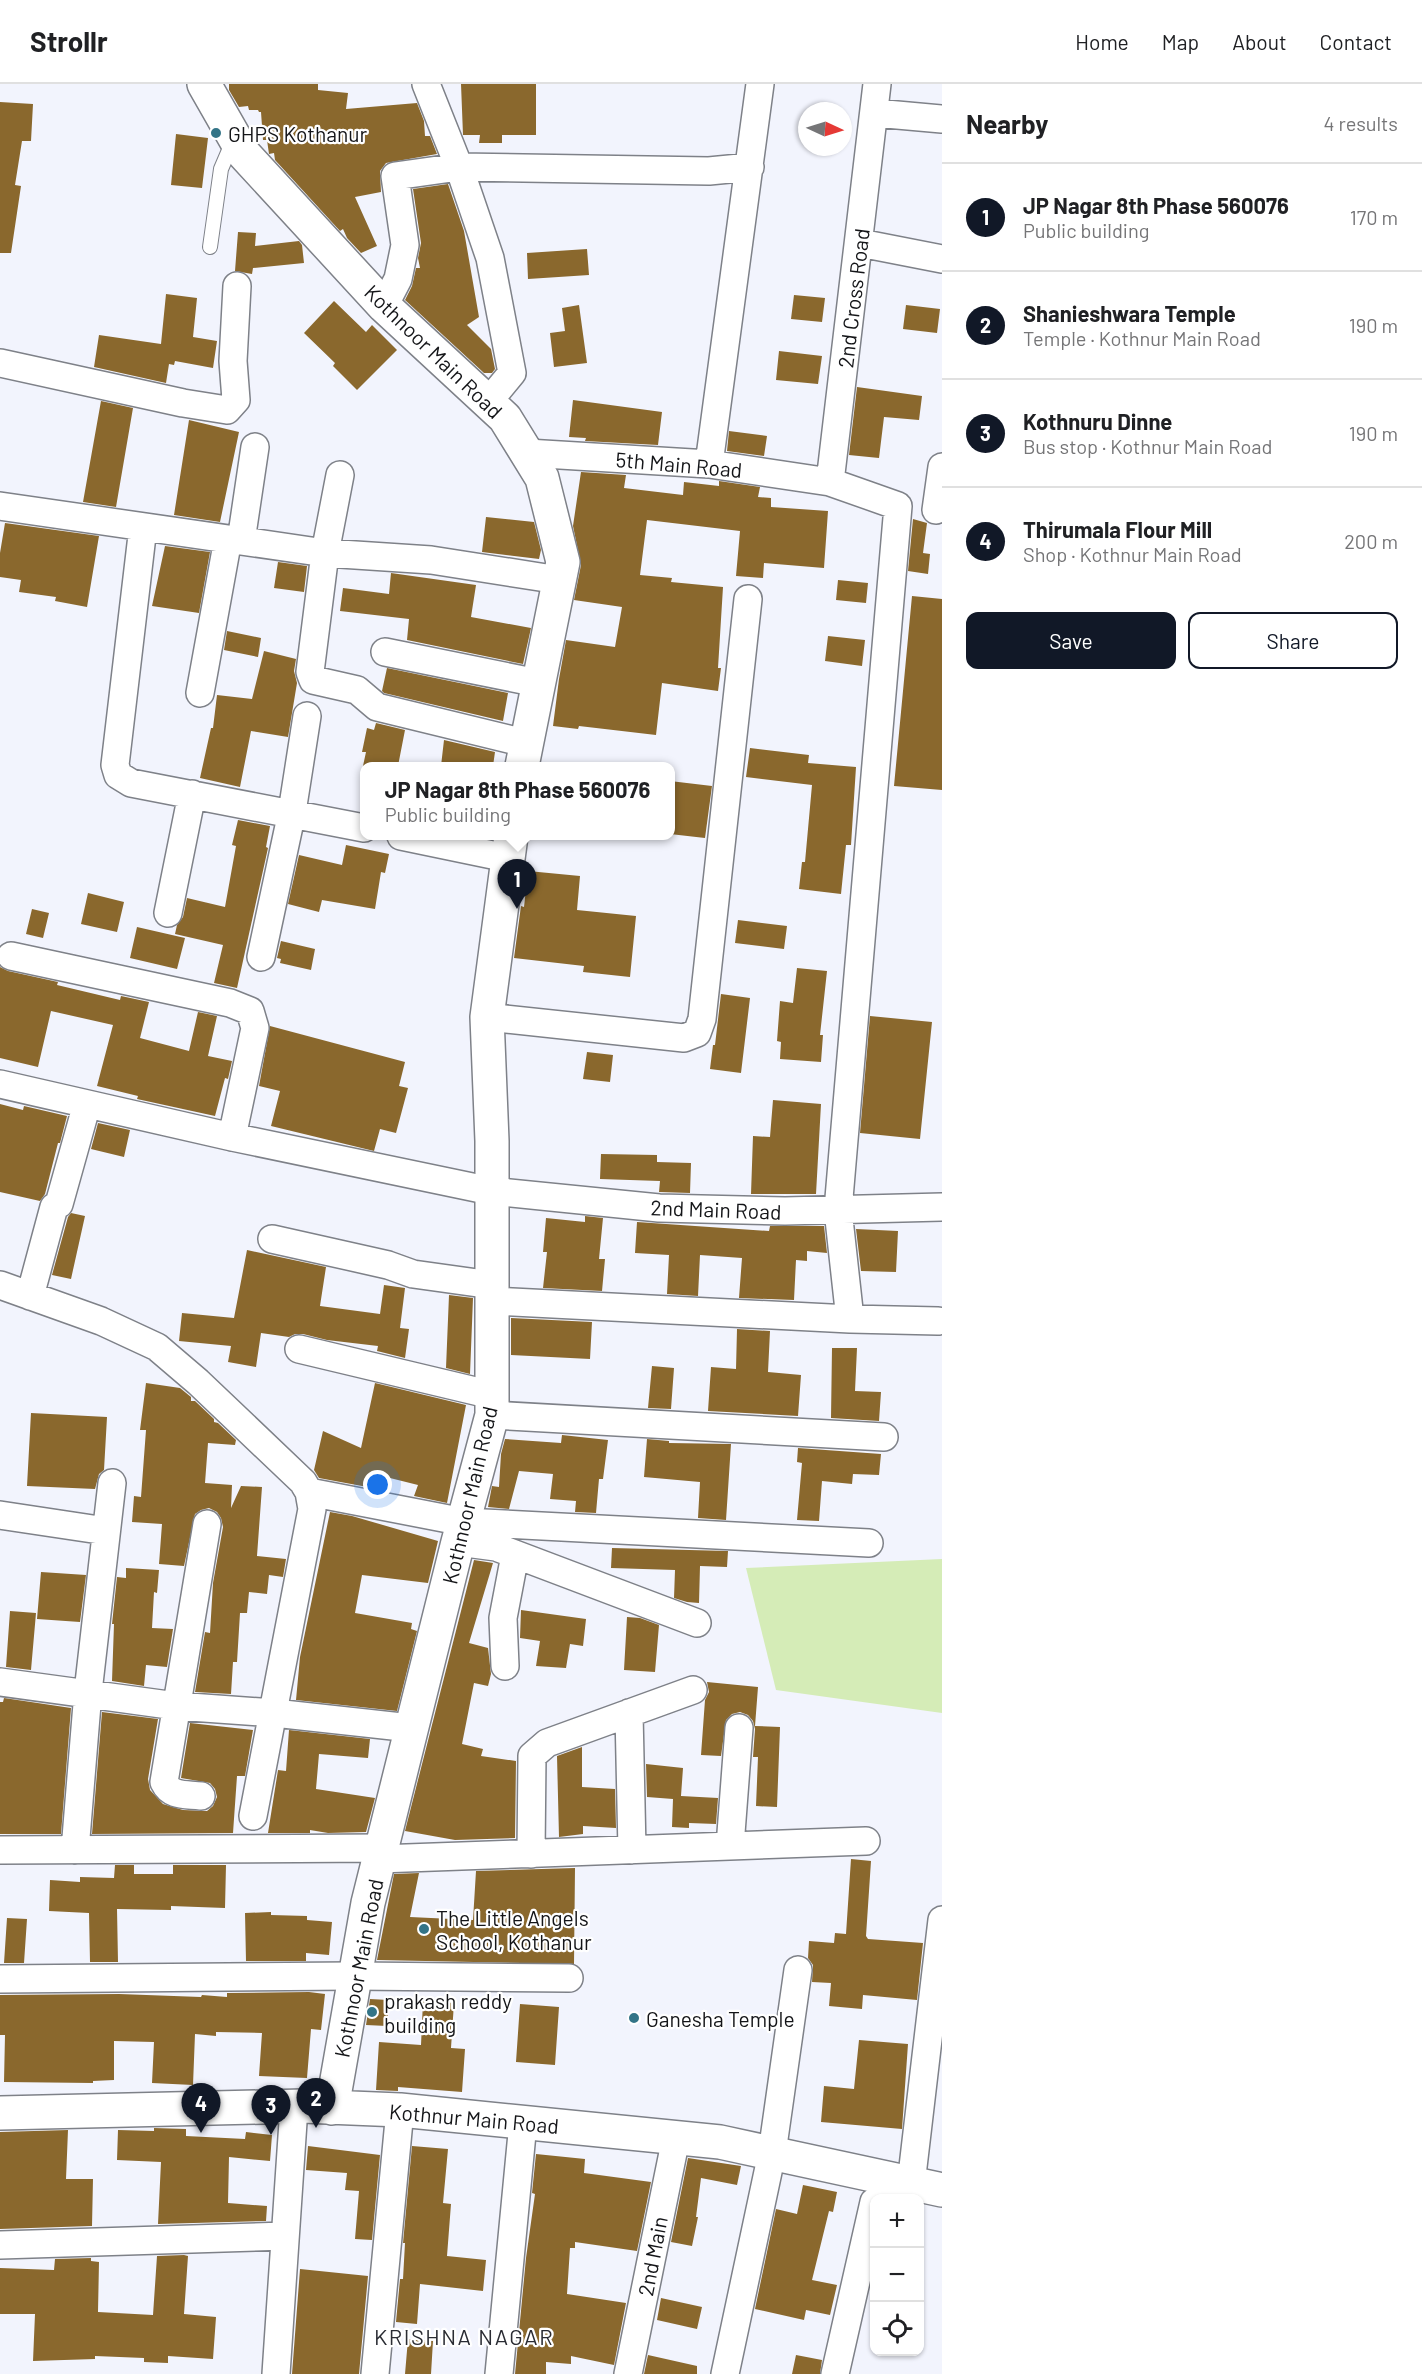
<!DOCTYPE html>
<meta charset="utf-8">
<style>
:root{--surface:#fff;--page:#f6f6f6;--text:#202124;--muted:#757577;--line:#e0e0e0;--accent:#111827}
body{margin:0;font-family:Barlow,sans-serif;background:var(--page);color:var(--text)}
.controls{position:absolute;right:18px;bottom:18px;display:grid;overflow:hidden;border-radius:12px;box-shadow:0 2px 4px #0004}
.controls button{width:54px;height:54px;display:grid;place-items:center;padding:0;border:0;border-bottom:2px solid var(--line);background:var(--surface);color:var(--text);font:30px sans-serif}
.compass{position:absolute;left:798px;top:18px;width:54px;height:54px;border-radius:50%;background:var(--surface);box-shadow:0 2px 4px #0004;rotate:94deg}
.you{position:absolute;left:378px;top:1401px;width:21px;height:21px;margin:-15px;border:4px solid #fff;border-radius:50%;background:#1a73e8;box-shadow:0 0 0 9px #1a73e833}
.badge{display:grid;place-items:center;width:39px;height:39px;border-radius:50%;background:var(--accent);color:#fff;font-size:20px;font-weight:700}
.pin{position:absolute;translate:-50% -50px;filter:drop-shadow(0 2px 3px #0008)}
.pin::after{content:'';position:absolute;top:32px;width:21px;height:18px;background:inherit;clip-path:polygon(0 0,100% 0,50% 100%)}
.popup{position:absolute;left:360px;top:678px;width:315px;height:78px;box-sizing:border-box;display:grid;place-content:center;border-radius:12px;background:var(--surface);filter:drop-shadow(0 2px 4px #0005);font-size:20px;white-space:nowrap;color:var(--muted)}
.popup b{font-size:22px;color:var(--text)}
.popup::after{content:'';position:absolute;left:50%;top:100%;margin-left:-12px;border:12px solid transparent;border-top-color:var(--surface)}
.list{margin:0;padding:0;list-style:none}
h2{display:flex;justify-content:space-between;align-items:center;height:78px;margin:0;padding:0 24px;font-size:26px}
h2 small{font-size:20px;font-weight:400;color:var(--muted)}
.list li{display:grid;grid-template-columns:39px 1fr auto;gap:18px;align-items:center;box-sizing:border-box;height:108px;padding:0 24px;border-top:2px solid var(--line)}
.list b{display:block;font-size:22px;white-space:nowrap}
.list p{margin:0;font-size:20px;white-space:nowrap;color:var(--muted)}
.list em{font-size:20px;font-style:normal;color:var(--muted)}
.actions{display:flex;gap:12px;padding:18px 24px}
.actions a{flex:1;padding:14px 0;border:2px solid var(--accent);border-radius:12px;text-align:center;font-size:21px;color:var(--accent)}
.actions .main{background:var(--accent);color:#fff}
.icon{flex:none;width:33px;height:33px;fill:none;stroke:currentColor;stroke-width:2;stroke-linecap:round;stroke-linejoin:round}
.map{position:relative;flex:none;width:942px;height:2290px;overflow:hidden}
header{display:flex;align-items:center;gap:36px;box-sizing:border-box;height:84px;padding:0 30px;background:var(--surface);border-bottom:2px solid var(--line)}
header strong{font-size:28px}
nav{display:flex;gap:33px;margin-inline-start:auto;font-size:21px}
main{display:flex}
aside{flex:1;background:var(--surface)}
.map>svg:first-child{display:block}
</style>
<header>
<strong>Strollr</strong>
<nav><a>Home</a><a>Map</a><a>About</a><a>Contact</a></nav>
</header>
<main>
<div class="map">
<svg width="942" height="2290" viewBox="0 0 942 2290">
<rect width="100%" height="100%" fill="#f2f4fd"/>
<!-- green -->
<path fill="#d5ecb7" d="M942,1475V1629L776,1606L746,1484Z"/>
<!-- building -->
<path fill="#8a682d" d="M229,0H318V6L348,9L346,25L417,19L424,37L425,52H430L437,70L386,79L380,87L381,108L355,113L377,162L361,169L347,154L343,145L340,147L275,76L274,69L269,70L267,56H263L261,28H259L258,26H249L248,22L239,23L229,6Z
M461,0H536V51H502V59H479L480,51H463Z
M0,18L33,20L31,57H22L15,101L21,102L11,169H0Z
M176,50L208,54L202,104L171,101Z
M448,100L464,147L479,233L467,241L491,265L495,285L492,289H484L405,216L412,202L416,184H420L418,174L421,159L413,105Z
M238,148L256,149L255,162L299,157L302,161L304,179L253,184L252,190L235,187Z
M587,165L589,191L528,195L527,169Z
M166,210L197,214L193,253L217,257L213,284L175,277L174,281L169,280L166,299L94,283L99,251L161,260Z
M794,211L825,214L822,238L791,235Z
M334,217L366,248L372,241L397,266L357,306L333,282L335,279L304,249Z
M579,221L587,279L554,283L550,249L565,247L562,224Z
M906,221L940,225L937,249L903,245Z
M779,267L822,272L818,300L776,296Z
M857,303L922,312L919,336L884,333L879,374L849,371Z
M573,316L662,328L658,361L585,357L586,354L569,353Z
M101,317L133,324L116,423L83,418Z
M189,336L239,348L220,438L174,431Z
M729,347L767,352L764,372L727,367Z
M581,388L626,391L624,404L683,411L684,398L719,402V397L760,403L758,413L771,414V423L828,427L824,484L764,479L763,494L736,492L740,447L647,436L640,491L672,494L671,498L723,503L718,584H721L718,607L662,599L656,651L579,642L578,645L553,642L559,595L566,556L615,563L622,523L574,516L581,481L573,442Z
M486,433L534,438L541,466L539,475L482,468Z
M913,435L927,439L923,469L930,470L928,490L908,487Z
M5,439L99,452L87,523L55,517L56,513L19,508L21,496L0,493V469Z
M165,462L210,468L199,529L152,522Z
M278,478L307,482L304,508L274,504Z
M391,489L476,501L471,533L531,544L523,580L407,556L409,535L340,527L343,504L389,510Z
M838,496L868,499L866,519L836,516Z
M912,512L942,515V706L894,702Z
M227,547L261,554L258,573L224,566Z
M828,552L865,556L862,582L825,577Z
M264,567L296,575L294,587L297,599L288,653L251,647L240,703L200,694L211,644H213L217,611L252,615Z
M387,584L508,609L503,637L384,609L382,607Z
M376,639L405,646L398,682H363L366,668H362L367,644L374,646Z
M444,656L495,668L493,682H441Z
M750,664L809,671L808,679L856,683L851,761H846L841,810L799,805L802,778H805L812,701L746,693Z
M670,697L712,702L705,754L670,750Z
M238,736L270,742L266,763L268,764L237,904L214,899L223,861L175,850L177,841L183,833L187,814L225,823L236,762L232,761Z
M346,761L389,770L385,789L381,788L375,825L322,816L319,828L288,820L299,771L342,781Z
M528,787L580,792L577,826L636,832L630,893L583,888L584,882L514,874L521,822L524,823Z
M88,809L124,818L117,848L81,840Z
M32,825L49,829L43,854L26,850Z
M738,836L787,842L784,865L735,859Z
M137,843L185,854L177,885L130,874Z
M281,857L315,865L311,886L280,879L281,875L277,874Z
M0,883L8,887L58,898L57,901L120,916L121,912L149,918L140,954L189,967L198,928L217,932L208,972L232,977L228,995L225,994L215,1032L137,1015L138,1012L97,1002L113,941L51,927L38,983L0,974Z
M797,884L827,887L820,951H823L821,978L780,975L781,958L777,957L780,917L793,919Z
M721,910L750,914L741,989L710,985L713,961H715Z
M870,932L932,938L920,1055L860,1049Z
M270,942L405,978L399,1002L408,1004L396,1049L380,1045L374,1067L271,1042L280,1007L259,1002Z
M587,968L613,971L610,998L583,995Z
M773,1016L821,1020L816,1110H751L753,1052L770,1053Z
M0,1020L23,1026L24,1022L67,1032L60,1059H58L45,1110L40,1117L0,1108Z
M98,1039L130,1046L124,1073L91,1065Z
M601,1070L657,1071V1078L691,1079L690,1109L659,1108L660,1097L600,1095Z
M71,1129L85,1132L71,1195L52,1191L68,1133Z
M585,1132L603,1134L599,1175H605L602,1207L543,1204L547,1168H543L546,1134L585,1138Z
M637,1138L769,1147L770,1142H824L827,1169L807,1167V1177L796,1176L794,1216L739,1214L742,1174L700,1171L698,1212L667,1210L669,1171L635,1169Z
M856,1145L898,1147L896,1188L861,1187Z
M247,1166L326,1183L320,1222L380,1230L384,1201L405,1204L400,1244L409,1245L405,1274L377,1267L378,1262L327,1256L303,1250H295L289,1253L261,1249L256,1283L228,1278L231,1262L179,1257L182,1229L234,1234Z
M449,1211L473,1214L470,1290L446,1284Z
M511,1234L592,1238L590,1275L511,1271Z
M737,1245L770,1247L768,1288L801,1291L798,1332L708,1327L711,1283L736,1285Z
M832,1264H857L855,1307L881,1308L879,1337L831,1334Z
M652,1282L674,1284L671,1325L648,1324Z
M146,1299L180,1304L191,1313V1317H195L214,1335V1338L218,1339L236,1356L235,1361L208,1359L205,1399L232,1401L231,1424L241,1402L262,1403L257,1472L286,1475L283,1493L269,1491L267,1510L249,1508L247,1529H240L237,1578H233L231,1610L195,1608L205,1548L210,1549L213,1499L223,1443L221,1434L217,1428L209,1424L201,1426L195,1430L184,1482L159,1480L162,1440L132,1438L134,1412L141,1413L146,1346H140Z
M375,1299L466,1321L447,1419L414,1412L418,1401L382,1392L378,1405L319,1394L314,1386L323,1347L361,1364Z
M31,1329L107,1333L104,1386L99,1390L95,1405L27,1402Z
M562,1351L608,1356L603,1395H599L596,1429L575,1428L576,1417L550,1415L553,1390L519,1387L509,1425L488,1423L492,1402L499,1403L501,1370L505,1355L561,1359Z
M647,1355L669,1357V1359L731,1360L726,1436L698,1434L700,1398L644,1393Z
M798,1364L881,1370L879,1391L853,1390L852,1400L822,1397L819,1437L797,1436L802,1379L797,1378Z
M330,1428L352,1432L438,1457L428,1499L362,1491L355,1529L412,1539L411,1545L417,1547L397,1627L296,1616L300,1573Z
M612,1464L728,1467L727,1483L700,1482L699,1519L687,1518L674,1514L675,1486L611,1484Z
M474,1476L493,1479L469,1559L488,1564L491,1590L488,1602L474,1599L462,1660L483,1665L481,1672L516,1677L515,1754L455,1756L405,1747Z
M126,1484L159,1486L157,1509L154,1508L152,1544L173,1545L167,1583L146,1581L144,1602L112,1597L114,1540H112L117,1493L126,1494Z
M41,1488L86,1491L80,1538L37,1535Z
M521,1526L586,1535L583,1562L570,1560L566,1584L536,1582L540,1557L520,1554Z
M10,1527L36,1529L31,1586L6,1583Z
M627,1533L640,1534L659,1541L655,1588L624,1586Z
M707,1598L758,1603L755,1642L780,1643L777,1723L756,1722L758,1673H753L755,1645L753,1637L748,1631L740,1628L732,1630L726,1636L721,1672L701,1671L705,1616L709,1608Z
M4,1614L71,1624L61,1750H0V1618H3Z
M102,1628L158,1635L148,1695L150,1706L163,1720L183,1726L207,1727L213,1722L217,1713L215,1705L210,1699L181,1694L190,1639L253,1646L245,1692H237L233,1749L92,1750Z
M289,1646L370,1655L368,1674L319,1670L316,1705L375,1714L366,1748L328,1749L310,1746V1749H268L278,1686L286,1687Z
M582,1663V1703L615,1705L616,1744L583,1742V1750L559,1753L557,1672Z
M646,1680L683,1684L681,1712L718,1714L716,1740L689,1739V1744L672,1743L673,1715L647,1713Z
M851,1775L871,1777L866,1852L868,1855L923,1859L917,1916L863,1911L862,1925L829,1922L831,1899L812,1898L813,1881L808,1874L809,1857L834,1859L835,1849L846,1850Z
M115,1781H134V1790H173V1781H226L225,1824L171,1822V1826L117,1825L118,1878H90L89,1829L49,1827L50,1796L80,1798V1793L114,1794Z
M575,1784L574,1880L377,1876L394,1790L419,1789L410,1833L473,1836L476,1787Z
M271,1828V1831L307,1832V1836L332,1838L329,1871L306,1869V1877H246L245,1829Z
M7,1834L27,1835L24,1879H4Z
M309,1908L325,1910L321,1946L311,1945L307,1994L259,1992L262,1949L216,1948V1952L195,1950L193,2001L152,1999L154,1958L114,1957V1996L93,1997V1999L4,1998L5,1951H0V1911L119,1910L201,1913L202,1911L227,1913V1909Z
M370,1915L389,1916L387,1942L366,1941Z
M423,1917L454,1919L451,1964L465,1965L462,2008L398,2003V2007L376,2006L379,1958L421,1961Z
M520,1920L559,1923L555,1981L516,1978Z
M859,1956L908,1960L902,2045L821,2038L824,2002L854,2005Z
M154,2044L186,2045V2052L245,2055L246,2048L272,2051L270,2077L229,2073L228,2119L267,2122L266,2137L158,2140L161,2078L117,2076L118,2046L154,2047Z
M68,2046L66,2095H93L92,2142L0,2145V2048Z
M308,2062L380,2071L372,2156L355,2155L359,2107L345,2106L347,2089L306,2086Z
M412,2062L448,2065L443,2119L451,2120L447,2172L486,2176L483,2207L420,2200L417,2240L396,2238L400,2195H403L405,2159H403Z
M536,2070L585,2075L584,2089L651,2098L637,2167L575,2158V2164H570L567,2210L626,2219L614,2281L571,2272V2280L546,2278V2290H515L526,2174L535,2110L532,2109Z
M688,2074L741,2082L737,2101L701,2094L696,2133H698L692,2162L671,2158Z
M803,2101L837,2108L833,2128L829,2127L812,2196L837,2201L830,2231L806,2226L804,2236L755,2225L776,2125L797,2130Z
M184,2171L188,2172L184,2230L216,2233L213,2275L168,2272V2279L144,2278V2274L95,2272V2275L33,2277L35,2230H0V2184L54,2186L55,2175L91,2174V2177L99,2178L98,2228L153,2231L157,2172Z
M300,2185L368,2192L359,2290H292Z
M661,2214L702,2223L697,2245L657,2236Z
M408,2255L433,2257L431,2290H405Z
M648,2271L697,2282V2290H644Z
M796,2271L822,2276L820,2290H792Z"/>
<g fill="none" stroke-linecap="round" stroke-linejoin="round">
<!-- lane casing -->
<g stroke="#7e8188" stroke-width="16">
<path id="lane" d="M210,163L221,85L233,57"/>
</g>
<!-- street casing -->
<g stroke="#7e8188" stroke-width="30">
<path id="street" d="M426,0L459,83L490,174L512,289L488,318
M875,29L942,35
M860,159L942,175
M384,222L398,195L405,161L395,92L459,83L709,87L750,83
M0,279L183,319L227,326L236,316L233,277L237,202
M709,380L760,0
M340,391L325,469L431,476L559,496
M830,398L877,0
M0,422L325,469L310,588L313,596L357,606L377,623L525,659
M936,426L942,383
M143,443L115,681L118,691L131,699L364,744
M241,457L255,363
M385,568L538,599
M200,609L228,455
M401,752L507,774
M168,829L192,710
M11,872L230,919L250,927L255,944L232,1053
M261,873L292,728L307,632
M487,933L684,954L697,949L702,935L748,515
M0,1000L232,1053L491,1107L659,1124L785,1127L942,1123
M272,1155L388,1181L413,1190L492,1201
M0,1201L101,1237L157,1263L198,1298L303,1398L309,1408L312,1425L253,1732
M30,1212L54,1123L59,1120L87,1020
M492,1217L850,1235L838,1126L898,422L830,398L709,380L527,369
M850,1235L938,1237
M299,1265L492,1311
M492,1331L884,1353
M309,1408L464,1438L869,1459
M0,1431L106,1447
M458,1458L496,1463L697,1539
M505,1582L503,1534L515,1471
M0,1598L176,1622L274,1629L411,1644
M629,1629L632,1766
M201,1712C186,1710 171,1713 164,1698L207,1440
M730,1762L739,1644
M0,1766L382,1764
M75,1766L88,1608L112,1399
M531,1770L532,1672L547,1659L693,1606
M379,1775L866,1757
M0,1895L354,1892L569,1894
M911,2100L942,1836
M0,2161L285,2152
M276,2290L294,2023
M375,2290L400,2026
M499,2290L523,2039
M628,2290L676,2054
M725,2290L772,2069L798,1886
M835,2290L874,2118"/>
</g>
<!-- secondary casing -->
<g stroke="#7e8188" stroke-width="36">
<path id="secondary" d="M204,0L244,70L384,222L505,334L542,394L563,478L522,682
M332,2024L368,1819L458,1458L492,1331V1057L487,933L511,752
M0,2029L303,2022L400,2026L720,2058L942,2106"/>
</g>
<!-- lane -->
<use href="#lane" stroke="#fff" stroke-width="14"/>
<!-- street -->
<use href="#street" stroke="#fff" stroke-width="27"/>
<!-- secondary -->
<use href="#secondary" stroke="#fff" stroke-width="33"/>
</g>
<!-- markers -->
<g fill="#337487" stroke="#fff" stroke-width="2">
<circle cx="216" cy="49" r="6"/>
<circle cx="424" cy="1845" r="6"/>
<circle cx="372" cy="1928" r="6"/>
<circle cx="634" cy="1934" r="6"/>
</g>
<g text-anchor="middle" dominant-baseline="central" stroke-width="4.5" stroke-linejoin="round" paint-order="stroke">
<!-- poi labels -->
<g font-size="21" fill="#141518" stroke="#fff" text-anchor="start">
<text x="228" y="49">GHPS Kothanur</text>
<text x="436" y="1833">The Little Angels<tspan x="436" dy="24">School, Kothanur</tspan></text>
<text x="384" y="1916">prakash reddy<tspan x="384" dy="24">building</tspan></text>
<text x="646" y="1934">Ganesha Temple</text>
</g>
<!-- street labels -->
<g font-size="21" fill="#141518" stroke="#fff">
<text transform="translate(853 214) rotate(-83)">2nd Cross Road</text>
<text transform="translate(434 267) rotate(44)">Kothnoor Main Road</text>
<text transform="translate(679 380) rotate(5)">5th Main Road</text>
<text transform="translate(716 1125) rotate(2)">2nd Main Road</text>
<text transform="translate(469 1411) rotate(-77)">Kothnoor Main Road</text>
<text transform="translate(358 1884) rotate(-79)">Kothnoor Main Road</text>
<text transform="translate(474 2034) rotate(5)">Kothnur Main Road</text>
<text transform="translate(652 2172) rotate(-79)">2nd Main</text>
</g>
<!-- neighbourhood labels -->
<g font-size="22" letter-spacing="1.5" fill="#2a2c33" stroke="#fff">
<text x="464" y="2252">KRISHNA NAGAR</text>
</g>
</g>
</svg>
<div class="controls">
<button>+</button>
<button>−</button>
<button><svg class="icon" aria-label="locate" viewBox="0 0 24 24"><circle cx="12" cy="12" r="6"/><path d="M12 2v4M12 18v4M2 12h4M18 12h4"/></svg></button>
</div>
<svg class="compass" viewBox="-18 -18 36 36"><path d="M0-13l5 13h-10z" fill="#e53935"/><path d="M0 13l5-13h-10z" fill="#757577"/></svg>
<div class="you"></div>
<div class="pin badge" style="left:517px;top:825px">1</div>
<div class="popup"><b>JP Nagar 8th Phase 560076</b>Public building</div>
<div class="pin badge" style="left:316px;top:2044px">2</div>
<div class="pin badge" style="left:271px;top:2051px">3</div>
<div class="pin badge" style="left:201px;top:2049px">4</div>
</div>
<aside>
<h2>Nearby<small>4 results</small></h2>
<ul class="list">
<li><span class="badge">1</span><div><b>JP Nagar 8th Phase 560076</b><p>Public building</p></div><em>170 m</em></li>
<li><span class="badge">2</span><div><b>Shanieshwara Temple</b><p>Temple · Kothnur Main Road</p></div><em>190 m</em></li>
<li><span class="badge">3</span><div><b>Kothnuru Dinne</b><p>Bus stop · Kothnur Main Road</p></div><em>190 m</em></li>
<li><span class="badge">4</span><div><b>Thirumala Flour Mill</b><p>Shop · Kothnur Main Road</p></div><em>200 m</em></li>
</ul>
<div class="actions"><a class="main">Save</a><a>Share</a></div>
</aside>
</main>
